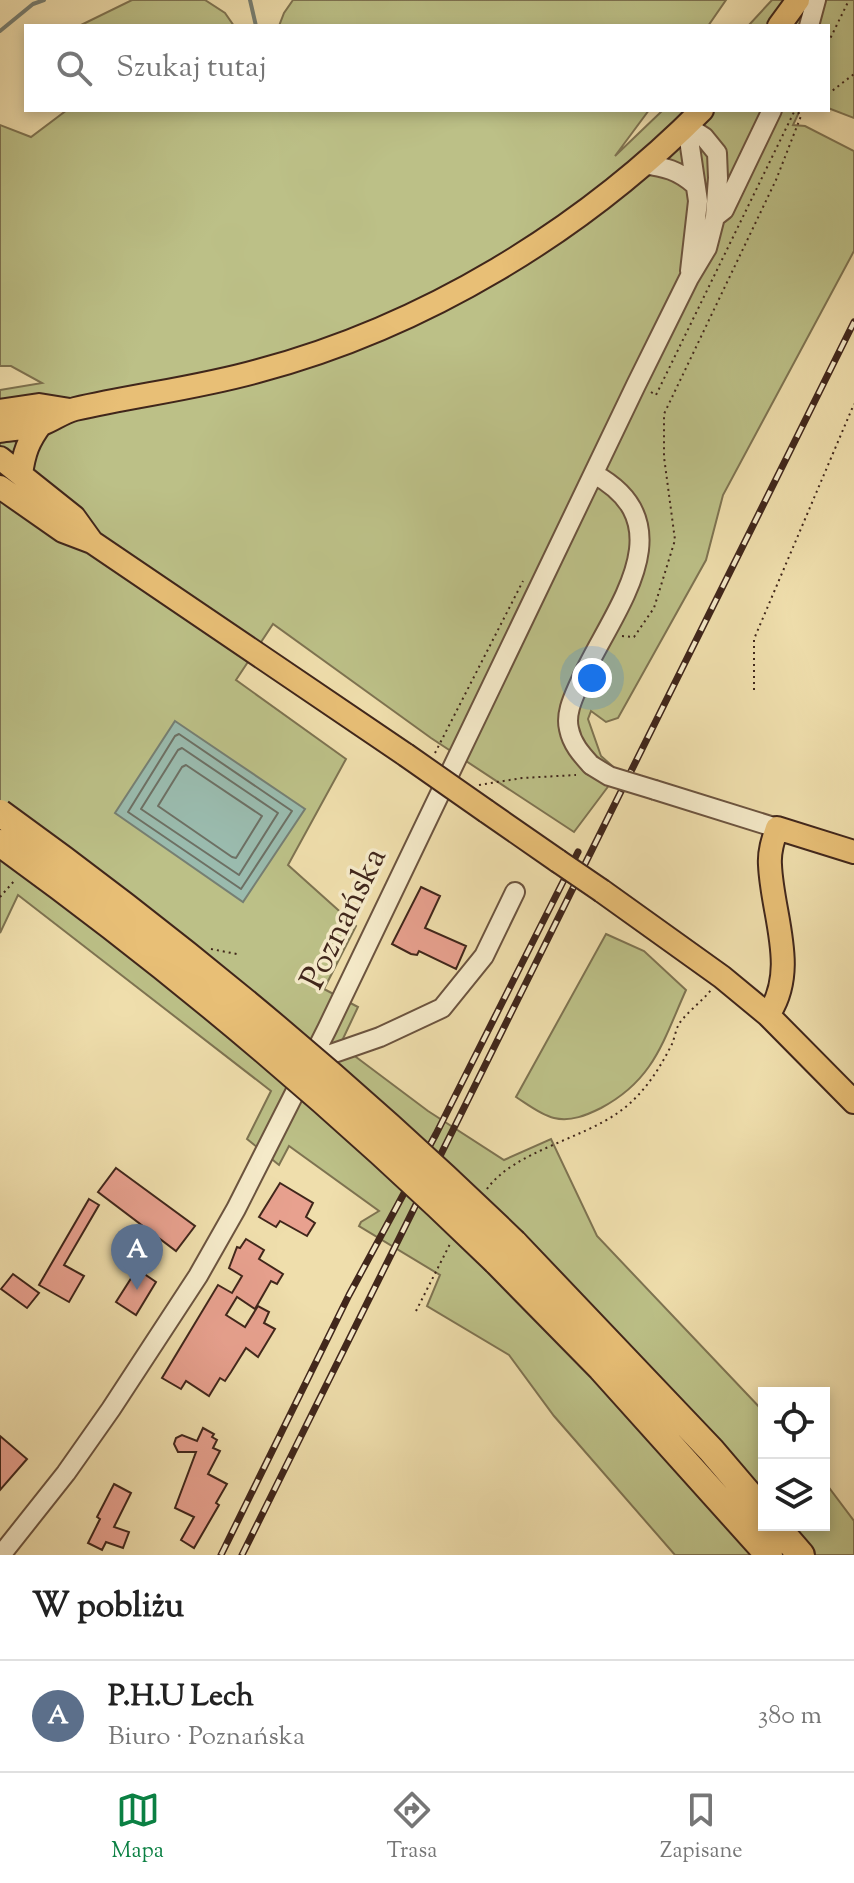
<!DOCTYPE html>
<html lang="pl">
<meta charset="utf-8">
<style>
:root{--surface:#fff;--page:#f6f6f6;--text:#222;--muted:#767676;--line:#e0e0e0;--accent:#0b8043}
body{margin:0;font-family:"Sorts Mill Goudy",serif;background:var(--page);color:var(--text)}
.controls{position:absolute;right:24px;bottom:24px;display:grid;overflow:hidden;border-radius:0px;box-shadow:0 4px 12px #0003}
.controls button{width:72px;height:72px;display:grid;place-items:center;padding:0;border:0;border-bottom:2px solid var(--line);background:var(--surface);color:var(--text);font:40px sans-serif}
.you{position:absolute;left:592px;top:678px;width:28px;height:28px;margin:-20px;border:6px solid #fff;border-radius:50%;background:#1a73e8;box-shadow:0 0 0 12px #1a73e833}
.badge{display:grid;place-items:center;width:52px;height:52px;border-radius:50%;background:var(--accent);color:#fff;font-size:26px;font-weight:700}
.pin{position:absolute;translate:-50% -66px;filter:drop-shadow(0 2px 4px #0008)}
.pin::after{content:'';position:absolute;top:42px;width:28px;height:24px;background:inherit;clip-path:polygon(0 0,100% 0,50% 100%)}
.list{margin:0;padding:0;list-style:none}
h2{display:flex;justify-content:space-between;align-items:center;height:104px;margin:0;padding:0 32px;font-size:34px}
h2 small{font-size:26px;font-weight:400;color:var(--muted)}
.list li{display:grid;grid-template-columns:52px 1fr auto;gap:24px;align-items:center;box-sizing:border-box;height:112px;padding:0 32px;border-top:2px solid var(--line)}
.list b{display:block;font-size:30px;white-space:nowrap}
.list p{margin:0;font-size:26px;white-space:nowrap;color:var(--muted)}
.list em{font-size:26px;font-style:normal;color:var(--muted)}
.icon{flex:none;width:44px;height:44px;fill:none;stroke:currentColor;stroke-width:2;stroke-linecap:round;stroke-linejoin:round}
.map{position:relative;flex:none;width:854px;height:1555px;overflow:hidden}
.search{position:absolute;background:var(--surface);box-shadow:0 4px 12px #0003;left:24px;right:24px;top:24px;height:88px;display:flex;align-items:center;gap:20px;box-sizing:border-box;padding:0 28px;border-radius:0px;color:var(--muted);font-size:30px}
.sheet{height:216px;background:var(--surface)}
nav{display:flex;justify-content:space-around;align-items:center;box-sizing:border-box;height:112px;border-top:2px solid var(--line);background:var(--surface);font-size:22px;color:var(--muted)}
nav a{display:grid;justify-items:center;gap:4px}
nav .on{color:var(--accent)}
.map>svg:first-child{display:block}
</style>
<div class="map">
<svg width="854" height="1555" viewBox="0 0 854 1555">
<rect width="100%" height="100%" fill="#efdeac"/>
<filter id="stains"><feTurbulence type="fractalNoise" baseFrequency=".0025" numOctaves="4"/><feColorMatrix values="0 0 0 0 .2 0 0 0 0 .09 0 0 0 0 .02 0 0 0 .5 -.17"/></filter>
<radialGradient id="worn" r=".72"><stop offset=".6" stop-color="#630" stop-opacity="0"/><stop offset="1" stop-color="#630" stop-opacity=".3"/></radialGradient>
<!-- green -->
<path fill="#bcc087" stroke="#7e7351" stroke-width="2" d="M132,0H205L225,13L234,26H79Z
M293,0H726L708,26H279L284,13Z
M772,0H854V118L828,108V26H748Z
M67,110H649L615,156L663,110H800L793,125L805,126L854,151V251L723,495L706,560L618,718L606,722L591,711L588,719L601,756L619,772L574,832L431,738L273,624L236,680L346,759L288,865L356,926L324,989L358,1007L340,1045L428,1111L504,1160L551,1139L597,1236L764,1412V1525H824V1481L854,1521V1555H675L554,1416L509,1355L427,1306L440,1275L359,1226L361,1222L379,1211L289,1146L279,1165L247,1139L271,1091L18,895L0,933V390L42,383L11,366H0V125L31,137Z
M606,934L644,951L686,990C663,1041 654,1080 601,1108C587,1115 571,1122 554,1118C541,1115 527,1104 516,1097Z"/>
<!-- water -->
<path fill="#9abbae" stroke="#767f73" stroke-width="2" d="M175,721L305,809L243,902L115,813Z"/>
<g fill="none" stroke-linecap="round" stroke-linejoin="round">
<!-- shore -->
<path stroke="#6d7064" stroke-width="2" d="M179,734L292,811L241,889L128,812L175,736Z
M182,748L278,813L239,875L141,809L178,750Z
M186,765L262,816L236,858L232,857L158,806L182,767Z"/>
<!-- stream -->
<path stroke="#767f73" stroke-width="4" d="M250,0L256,26
M0,31L33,4L44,0"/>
</g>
<!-- building -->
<path fill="#e8a18f" stroke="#40261b" stroke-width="2" d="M421,887L440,896L425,928L466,946L456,969L419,951L417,955L411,954L392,944Z
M116,1168L195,1226L176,1251L98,1192Z
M280,1183L313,1203L306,1217L315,1223L307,1236L280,1221L276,1227L259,1217Z
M89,1199L99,1205L64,1265L84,1276L69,1302L39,1285Z
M246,1239L264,1250L259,1259L283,1274L277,1284L271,1281L255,1309L237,1297L226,1315L245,1327L258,1306L269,1312L264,1323L275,1329L258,1357L246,1348L231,1372L225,1381L220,1378L209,1396L186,1381L181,1389L162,1378L218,1285L232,1293L242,1276L229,1268L237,1247L240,1248Z
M137,1269L156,1282L136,1315L116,1302Z
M13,1274L39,1293L27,1308L1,1289Z
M203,1428L214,1434L212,1437L217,1440L213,1448L220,1451L208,1474L227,1484L216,1503L219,1505L194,1548L181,1540L194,1517L175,1508L196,1452H178L174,1444L176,1438L182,1435L197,1441Z
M0,1436L27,1459L0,1490Z
M114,1484L131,1493L114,1527L129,1532L123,1548L106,1542L102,1550L88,1543L100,1519L97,1517Z"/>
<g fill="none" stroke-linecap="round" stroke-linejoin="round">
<!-- minor casing -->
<g stroke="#6c543f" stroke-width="22">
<path id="minor" d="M809,26L816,0
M687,126L698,201L690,271
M643,164C665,167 678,170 695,185
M715,217L724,210L772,110
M591,765C581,754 572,744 569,729C565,713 574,696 580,682C609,615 690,526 594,474
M655,790L777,828
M311,1061L380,1037L442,1008L484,956L515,892
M1,1555L66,1473L111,1409L198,1276L236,1209L327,1029L636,385L689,278L707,248L715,217L718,178L717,153L704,137L687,126"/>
</g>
<!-- major casing -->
<g stroke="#40261b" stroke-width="26">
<path id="major" d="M779,26L798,0
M0,411L39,405L70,410
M0,431C13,429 29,428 42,424C53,420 63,412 75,409C136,395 198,388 258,371C424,327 582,231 702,110
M0,458L74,517L92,542
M21,474C24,453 28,441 41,424
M0,487L63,531L92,542L406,755
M486,811L558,861
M602,891L722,977L768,1015L854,1102
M768,1015C799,970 772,915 770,865C769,852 773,840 777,828L854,852"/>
</g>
<!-- highway casing -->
<g stroke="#40261b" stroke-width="30">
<path id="highway" d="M514,1243L711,1450L764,1512
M496,1261L601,1368L769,1555
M775,1525L801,1555"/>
</g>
<!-- path -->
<path stroke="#40261b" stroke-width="2" stroke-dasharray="2 4" stroke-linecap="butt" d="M828,43L849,0
M828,94L854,74
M651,392L656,395L795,110
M622,636L634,637L654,608L675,540L664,457V414L776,180L801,116L796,110
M754,690V639L854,404
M435,753L523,581
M479,785L522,778L576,775
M0,897L15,880
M211,949L237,954
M487,1189C513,1152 582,1139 619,1112C643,1095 659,1070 672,1044C675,1037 676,1027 681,1021C690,1010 702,1001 711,990
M416,1311L450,1244"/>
<!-- minor -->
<use href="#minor" stroke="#f5eac9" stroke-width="18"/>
<!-- major -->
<use href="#major" stroke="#e8bf76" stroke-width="22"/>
<!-- highway -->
<use href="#highway" stroke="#e8bf76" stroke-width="26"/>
<!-- rail casing -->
<g stroke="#40261b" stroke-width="7">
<path id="rail" d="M221,1555L349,1295L436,1134L578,852
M242,1555L854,322"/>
</g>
<!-- rail -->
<use href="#rail" stroke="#f5eac9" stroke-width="4" stroke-dasharray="12" stroke-linecap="butt"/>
<!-- minor-bridge casing -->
<g stroke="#6c543f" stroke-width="22" stroke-linecap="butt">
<path id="minor-bridge" d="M591,765L609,776L655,790"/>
</g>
<!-- major-bridge casing -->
<g stroke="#40261b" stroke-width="26" stroke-linecap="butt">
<path id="major-bridge" d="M406,755L486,811
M558,861L602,891"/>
</g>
<!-- highway-bridge casing -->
<g stroke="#40261b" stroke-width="30" stroke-linecap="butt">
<path id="highway-bridge" d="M0,813C182,944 353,1087 514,1243
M0,843C176,970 340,1109 496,1261"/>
</g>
<!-- minor-bridge -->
<use href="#minor-bridge" stroke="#f5eac9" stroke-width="18"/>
<!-- major-bridge -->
<use href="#major-bridge" stroke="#e8bf76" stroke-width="22"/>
<!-- highway-bridge -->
<use href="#highway-bridge" stroke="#e8bf76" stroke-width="26"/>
</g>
<g text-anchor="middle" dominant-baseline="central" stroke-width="7" stroke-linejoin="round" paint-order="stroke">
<!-- street labels -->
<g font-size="34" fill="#40261b" stroke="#f5eac9">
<text transform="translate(345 919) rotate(-64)">Poznańska</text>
</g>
</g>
<rect width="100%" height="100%" filter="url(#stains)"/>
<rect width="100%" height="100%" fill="url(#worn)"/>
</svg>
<div class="controls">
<button><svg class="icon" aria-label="locate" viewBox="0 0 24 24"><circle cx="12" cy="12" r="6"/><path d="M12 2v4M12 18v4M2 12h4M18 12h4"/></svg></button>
<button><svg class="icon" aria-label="layers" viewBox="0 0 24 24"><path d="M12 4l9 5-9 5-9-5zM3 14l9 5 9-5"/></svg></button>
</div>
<div class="you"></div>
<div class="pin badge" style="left:137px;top:1290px;background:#5c6f8a">A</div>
<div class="search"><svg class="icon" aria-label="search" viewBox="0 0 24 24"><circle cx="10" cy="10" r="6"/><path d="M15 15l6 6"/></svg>Szukaj tutaj</div>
</div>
<section class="sheet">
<h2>W pobliżu<small></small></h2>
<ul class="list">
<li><span class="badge" style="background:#5c6f8a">A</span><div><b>P.H.U Lech</b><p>Biuro · Poznańska</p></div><em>380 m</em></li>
</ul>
</section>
<nav>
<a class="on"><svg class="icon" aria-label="map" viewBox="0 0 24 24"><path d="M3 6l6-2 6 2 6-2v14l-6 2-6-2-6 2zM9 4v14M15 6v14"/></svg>Mapa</a>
<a><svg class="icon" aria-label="directions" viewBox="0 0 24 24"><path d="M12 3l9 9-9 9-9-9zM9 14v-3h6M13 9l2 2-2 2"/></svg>Trasa</a>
<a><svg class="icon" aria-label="saved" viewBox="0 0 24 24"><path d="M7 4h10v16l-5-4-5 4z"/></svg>Zapisane</a>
</nav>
